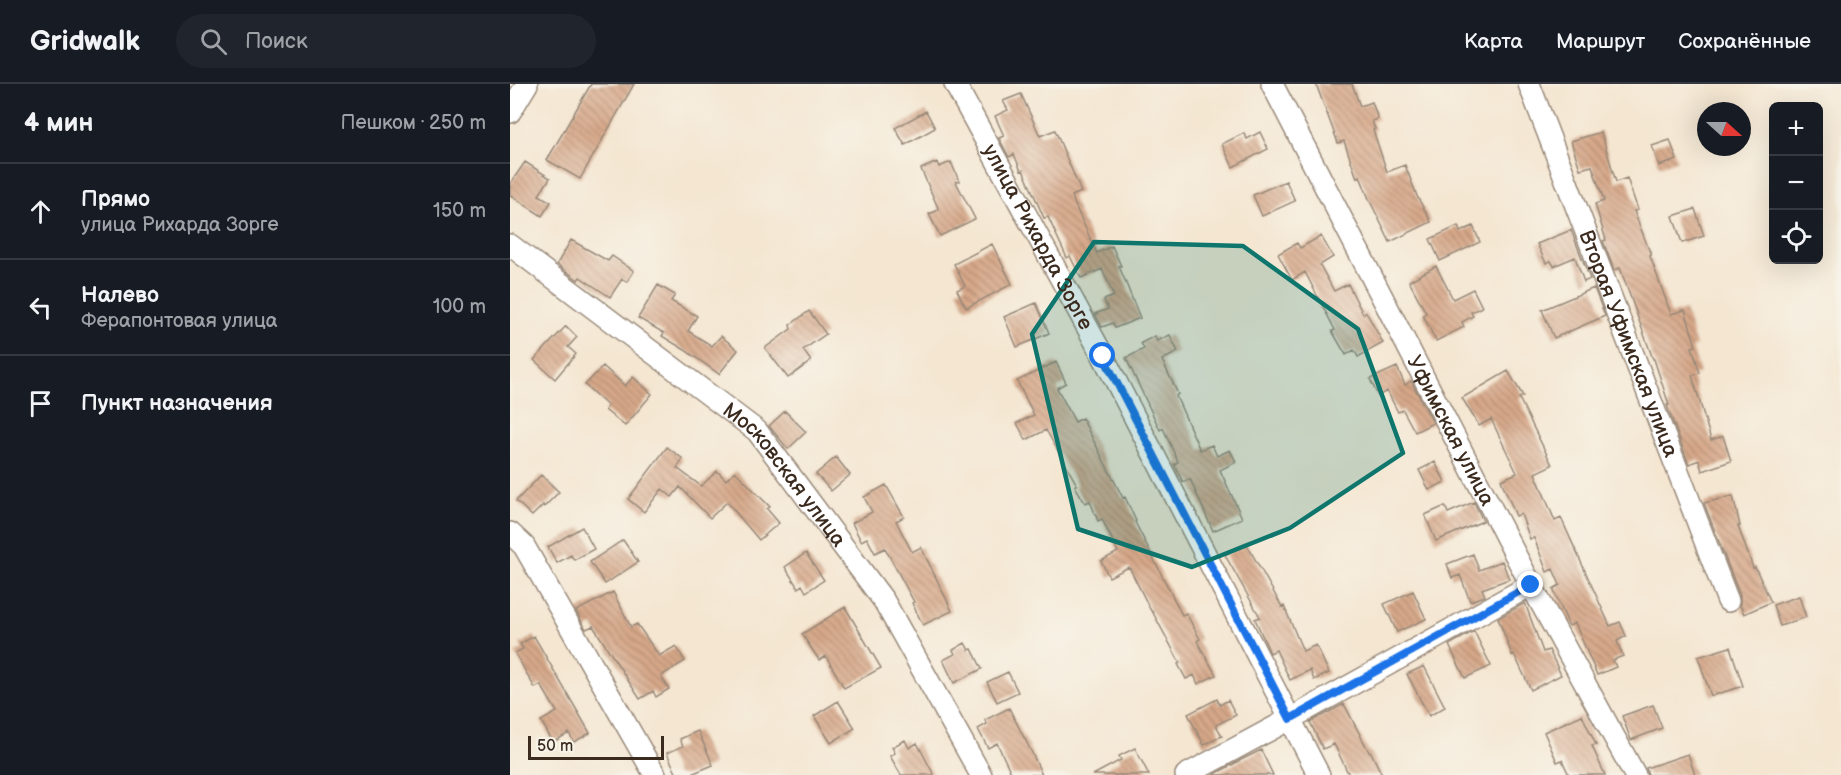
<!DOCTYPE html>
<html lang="ru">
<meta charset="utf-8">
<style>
:root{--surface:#171b24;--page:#20242c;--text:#f1f3f6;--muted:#9ea1a6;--line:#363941}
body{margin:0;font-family:"Balsamiq Sans",sans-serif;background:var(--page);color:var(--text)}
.controls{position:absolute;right:18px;top:18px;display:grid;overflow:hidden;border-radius:9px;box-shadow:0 6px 24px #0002}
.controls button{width:54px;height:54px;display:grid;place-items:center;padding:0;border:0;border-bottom:2px solid var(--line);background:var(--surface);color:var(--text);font:30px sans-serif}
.compass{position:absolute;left:1187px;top:18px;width:54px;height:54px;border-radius:50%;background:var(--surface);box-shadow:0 6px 24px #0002;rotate:111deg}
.scale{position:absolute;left:18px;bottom:15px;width:136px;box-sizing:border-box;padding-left:6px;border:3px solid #3b2a1e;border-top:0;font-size:16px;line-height:21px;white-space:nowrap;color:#3b2a1e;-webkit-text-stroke:4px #f7f3e8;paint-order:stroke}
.stop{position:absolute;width:18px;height:18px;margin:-14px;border:4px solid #1a73e8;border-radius:50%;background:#fff}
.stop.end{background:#1a73e8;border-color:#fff;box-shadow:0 2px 6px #0008}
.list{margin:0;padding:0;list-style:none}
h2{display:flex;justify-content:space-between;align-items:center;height:78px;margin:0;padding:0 24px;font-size:26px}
h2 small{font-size:20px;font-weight:400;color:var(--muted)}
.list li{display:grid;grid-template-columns:39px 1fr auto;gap:18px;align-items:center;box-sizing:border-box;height:96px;padding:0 24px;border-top:2px solid var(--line)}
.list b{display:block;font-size:22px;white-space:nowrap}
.list p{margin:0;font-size:20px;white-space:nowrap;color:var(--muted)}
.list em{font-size:20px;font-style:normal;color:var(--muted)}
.icon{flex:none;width:33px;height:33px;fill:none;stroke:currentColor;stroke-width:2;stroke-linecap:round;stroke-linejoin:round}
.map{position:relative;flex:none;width:1331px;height:691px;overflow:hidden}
header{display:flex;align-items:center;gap:36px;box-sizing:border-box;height:84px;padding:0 30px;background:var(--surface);border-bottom:2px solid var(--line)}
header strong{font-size:28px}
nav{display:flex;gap:33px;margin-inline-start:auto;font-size:21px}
.search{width:420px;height:54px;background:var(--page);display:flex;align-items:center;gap:15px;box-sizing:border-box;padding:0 21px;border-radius:33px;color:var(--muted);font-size:22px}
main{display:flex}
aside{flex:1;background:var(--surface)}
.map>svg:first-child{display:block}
</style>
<header>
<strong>Gridwalk</strong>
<div class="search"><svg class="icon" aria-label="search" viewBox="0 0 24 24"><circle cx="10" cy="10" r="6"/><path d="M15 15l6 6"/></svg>Поиск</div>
<nav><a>Карта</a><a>Маршрут</a><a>Сохранённые</a></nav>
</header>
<main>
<aside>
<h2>4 мин<small>Пешком · 250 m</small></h2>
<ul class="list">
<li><svg class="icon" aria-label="ahead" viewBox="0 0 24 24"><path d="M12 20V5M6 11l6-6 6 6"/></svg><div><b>Прямо</b><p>улица Рихарда Зорге</p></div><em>150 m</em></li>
<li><svg class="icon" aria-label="left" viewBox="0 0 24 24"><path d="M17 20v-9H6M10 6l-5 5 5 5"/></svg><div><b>Налево</b><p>Ферапонтовая улица</p></div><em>100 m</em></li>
<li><svg class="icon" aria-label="arrive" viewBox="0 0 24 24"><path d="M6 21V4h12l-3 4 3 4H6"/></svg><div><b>Пункт назначения</b></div></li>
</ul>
</aside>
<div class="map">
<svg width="1331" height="691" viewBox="0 0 1331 691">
<defs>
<pattern id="building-back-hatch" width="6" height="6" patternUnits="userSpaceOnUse" patternTransform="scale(1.5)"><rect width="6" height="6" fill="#d7a889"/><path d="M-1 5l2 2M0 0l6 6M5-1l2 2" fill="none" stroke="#b0896f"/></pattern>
</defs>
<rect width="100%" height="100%" fill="#f7f3e8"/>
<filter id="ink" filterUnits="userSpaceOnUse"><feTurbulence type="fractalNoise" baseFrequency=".0167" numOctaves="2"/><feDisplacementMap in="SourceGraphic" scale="12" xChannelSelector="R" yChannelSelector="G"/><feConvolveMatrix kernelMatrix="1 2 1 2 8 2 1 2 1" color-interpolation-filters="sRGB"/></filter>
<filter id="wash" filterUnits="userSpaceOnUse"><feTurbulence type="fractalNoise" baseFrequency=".008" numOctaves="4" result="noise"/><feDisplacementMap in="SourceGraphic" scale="24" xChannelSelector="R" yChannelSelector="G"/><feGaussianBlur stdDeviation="1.35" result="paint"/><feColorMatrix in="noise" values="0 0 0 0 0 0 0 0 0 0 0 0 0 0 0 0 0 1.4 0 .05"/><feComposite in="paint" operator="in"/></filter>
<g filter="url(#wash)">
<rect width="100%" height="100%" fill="#f4e6d1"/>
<g id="blocks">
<!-- building -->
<path fill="url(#building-back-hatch)" d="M81,0H124L70,95L37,76Z
M806,0H842L850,22L862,18L868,35L862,37L865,45L863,46L877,88L895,81L907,112L921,138L880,158L859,115L850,92L847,94L834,57L828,59Z
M511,10L530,52L545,46L571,108L562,112L565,121L587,169L602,162L611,182H609L630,234L605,244L603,239L592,243L585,230L598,225L594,216L604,212L592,185L571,194L560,172L557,174L538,133L534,134L513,86L511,87L504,70L499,73L489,54L494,52L485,32L498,26L493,17Z
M416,27L425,44L395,61L385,44Z
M750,48L758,65L723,83L712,60L734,49L737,55Z
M1091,48L1106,98L1117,94L1128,126L1124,127L1141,171L1140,172L1161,230L1175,226L1186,262L1182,263L1190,289L1182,291L1201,356L1213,352L1221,377L1192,387L1189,376L1179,380L1160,330L1157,321H1159L1144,275H1143L1110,184L1104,186L1093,157L1096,156L1085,120L1094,117L1082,82L1070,85L1061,57Z
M1160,56L1167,76L1149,82L1142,62Z
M15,78L40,94L29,111L41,118L32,132L0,111V100Z
M427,78L429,83L441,78L449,97L446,98L465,135L430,152L419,130L429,126L411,85Z
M776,97L785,117L752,132L743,111Z
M1185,125L1194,152L1172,159L1163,132Z
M948,142L950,148L963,142L970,158L930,177L920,155Z
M1061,146L1080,195L1074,198L1065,173L1044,182L1041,177L1036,179L1027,160Z
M811,152L823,173L810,181L824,207L838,200L853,230L856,228L873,259L848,273L844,266L836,271L822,247L825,246L795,188L782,196L768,170L787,159L790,164Z
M61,156L98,177L102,172L124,187L117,198L112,195L100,213L70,193L68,196L47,180Z
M482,160L502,200L456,224L447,206L455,202L444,180Z
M926,182L943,215L963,205L972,223L961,228L963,232L952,238L954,243L926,257L913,231L916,229L899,197Z
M148,201L165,211L161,217L187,232L178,247L202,262L211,252L228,266L209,290L175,266L152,252L154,249L128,234Z
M1084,204L1095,232L1044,254L1032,226Z
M526,219L539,249L507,263L494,233Z
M299,227L316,250L293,266L301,277L278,294L255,264L281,245L280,241Z
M56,242L67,253L58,263L66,270L45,295L24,276Z
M660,251L668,268L652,276L668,310L666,312L690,366L702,361L707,372L720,366L726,378L710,386L732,434L703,447L680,395L673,398L664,380L668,378L653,344L650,346L616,274L634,265L631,259L645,252L647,257Z
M546,278L556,299L547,304L565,338L572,334L613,414L615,413L626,437L625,438L672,531L676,529L690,555L687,557L706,591L688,600L684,591L676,595L668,580L670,579L642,527H641L619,483L599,493L591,477L608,468L592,435L588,437L580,417L575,419L565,402L567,401L536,346L516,356L507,339L524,331L507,297Z
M93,282L115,302L123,293L142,310L115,342L95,326L98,322L75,301Z
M887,283L895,301L901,297L923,339L905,348L893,326L888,328L877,307L868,312L860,295Z
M998,287L1013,312L1009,314L1042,381L1025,389L1045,437L1051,434L1100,542L1110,538L1116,552L1107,557L1113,572L1103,576L1106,583L1087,591L1065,539L1059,542L1043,505L1050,501L1043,485L1037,488L1024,454L1020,455L1011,430L1006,432L991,396L1007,389L981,335L969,342L952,314Z
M275,327L296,348L278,365L259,342Z
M157,363L173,375L167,384L191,402L207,387L216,396L225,387L260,423L257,425L269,439L249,456L217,418L200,434L170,403L162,413L152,405L134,428L118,415Z
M326,373L340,391L321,407L306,390Z
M925,378L935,398L919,406L909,386Z
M31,391L49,408L34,423L33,421L22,432L6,417Z
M376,401L394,433L386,437L402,468L411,463L442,527L413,541L402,519L404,518L375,464L365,469L357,454L351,457L342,439L362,428L354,413Z
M1223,412L1230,442H1228L1243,484L1245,483L1261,518L1234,530L1230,521V512L1194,419Z
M964,418L973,437L926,457L915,431L935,422L938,429Z
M72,443L84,465L64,476L61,471L47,479L38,463Z
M113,456L128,478L95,500L80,478Z
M736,459L772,523L774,522L793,567L806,561L819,589L804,596L800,586L780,596L766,566L760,569L745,535L750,533L715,471Z
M296,469L314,496L296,508L292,501L288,504L275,483Z
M963,470L969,486L992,477L999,495L972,505L975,512L960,517L950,491L942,494L937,480Z
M903,507L916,535L887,548L874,520Z
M103,508L121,543L127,540L149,572L166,562L175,577L151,592L159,605L146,613L143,607L130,615L83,542L76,545L66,527Z
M1289,512L1296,533L1270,542L1263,521Z
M1015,519L1033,568L1039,566L1051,591L1021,606L1004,570L1002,571L988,534Z
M335,523L371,584L334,604L316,572L309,576L292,550Z
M964,547L981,582L955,594L939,561Z
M24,552L80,649L64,658L59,649L43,658L31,637L47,628L31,601L25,604L5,569L13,565L10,560Z
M455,559L459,566L462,565L472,585L444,599L433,576L445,570L443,566Z
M1220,563L1233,602L1201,612L1188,573Z
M914,582L935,623L919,632L897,590Z
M498,588L508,608L487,618L477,598Z
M707,615L710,621L718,616L726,631L706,641L712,652L694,661L678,630Z
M328,617L345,644L321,659L304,632Z
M834,620L859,668H861L872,691H839L824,660L813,665L800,638Z
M1143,621L1152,644L1121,656L1112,632Z
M499,624L522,669L532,691H502L487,659L478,664L468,645L477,640L475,636Z
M1072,631L1086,661L1082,662L1095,691H1059L1052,676L1047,678L1034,648Z
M188,647L203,681L179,691H167L157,669L173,662L170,655Z
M395,656L399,664L407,659L424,691H391L380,672L385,669L382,663Z
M625,664L639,691H583L611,676L609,672Z
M751,666L763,691H703L731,676Z
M1178,670L1185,691H1138L1136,684Z"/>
</g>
</g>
<g filter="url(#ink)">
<use href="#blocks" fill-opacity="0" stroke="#988878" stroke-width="1.5"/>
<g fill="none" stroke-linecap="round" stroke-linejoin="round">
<!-- street casing -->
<g stroke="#988878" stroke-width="24">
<g id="street">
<path id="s1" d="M445,0L593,272L809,691"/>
<path id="s2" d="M762,0L1021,501L1125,691"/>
<path id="s3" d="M1019,0L1218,517"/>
<path d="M0,28L17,0"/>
<path id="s4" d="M0,161L247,347L374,517L471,691"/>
<path d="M0,449L14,462L145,691"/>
<path d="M676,691L780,635L1021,501"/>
</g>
</g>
<!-- street -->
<use href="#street" stroke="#fff" stroke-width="21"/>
</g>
</g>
<g fill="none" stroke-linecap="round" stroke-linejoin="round" filter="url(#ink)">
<!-- route -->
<path stroke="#1a73e8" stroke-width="8" d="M593,272L780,635L1021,501"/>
</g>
<!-- marked area -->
<path fill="#0f766e" fill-opacity="0.2" stroke="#0f766e" stroke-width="4.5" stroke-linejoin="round" d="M584,158L733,162L848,245L893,369L780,444L682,483L568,445L522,250Z"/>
<g text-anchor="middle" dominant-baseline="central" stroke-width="5" stroke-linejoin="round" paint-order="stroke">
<!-- street labels -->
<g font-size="21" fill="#3b2a1e" stroke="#f7f3e8">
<text stroke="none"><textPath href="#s1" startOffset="174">улица Рихарда Зорге</textPath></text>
<text stroke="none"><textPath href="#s3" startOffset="278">Вторая Уфимская улица</textPath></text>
<text stroke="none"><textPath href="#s2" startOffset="390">Уфимская улица</textPath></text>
<text stroke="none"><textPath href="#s4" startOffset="360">Московская улица</textPath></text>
</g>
</g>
</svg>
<div class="controls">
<button>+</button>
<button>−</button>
<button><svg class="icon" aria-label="locate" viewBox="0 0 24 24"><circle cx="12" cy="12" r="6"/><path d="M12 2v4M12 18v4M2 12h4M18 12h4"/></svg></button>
</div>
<svg class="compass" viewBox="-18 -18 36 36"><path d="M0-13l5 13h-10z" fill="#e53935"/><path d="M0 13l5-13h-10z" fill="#9ea1a6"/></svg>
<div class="scale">50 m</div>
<div class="stop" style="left:593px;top:272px"></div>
<div class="stop end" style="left:1021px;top:501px"></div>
</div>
</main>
